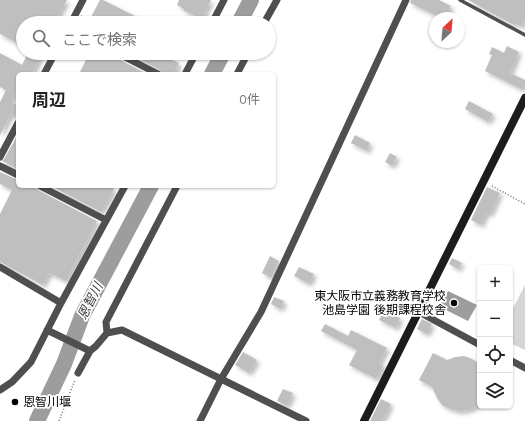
<!DOCTYPE html>
<html lang="ja">
<meta charset="utf-8">
<style>
:root{--surface:#fff;--page:#f2f2f2;--text:#222;--muted:#767676;--line:#e0e0e0}
body{margin:0;font-family:"Work Sans","Noto Sans JP",sans-serif;background:var(--page);color:var(--text)}
.controls{position:absolute;right:12px;bottom:12px;display:grid;overflow:hidden;border-radius:6px;box-shadow:0 1px 3px #0004}
.controls button{width:36px;height:36px;display:grid;place-items:center;padding:0;border:0;border-bottom:1px solid var(--line);background:var(--surface);color:var(--text);font:20px sans-serif}
.compass{position:absolute;left:429px;top:12px;width:36px;height:36px;border-radius:50%;background:var(--surface);box-shadow:0 1px 3px #0004;rotate:26deg}
.list{margin:0;padding:0;list-style:none}
h2{display:flex;justify-content:space-between;align-items:center;height:52px;margin:0;padding:0 16px;font-size:17px}
h2 small{font-size:13px;font-weight:400;color:var(--muted)}
.icon{flex:none;width:22px;height:22px;fill:none;stroke:currentColor;stroke-width:2;stroke-linecap:round;stroke-linejoin:round}
.map{position:relative;flex:none;width:525px;height:421px;overflow:hidden}
.search{position:absolute;background:var(--surface);box-shadow:0 1px 3px #0004;left:16px;top:16px;width:260px;height:44px;display:flex;align-items:center;gap:10px;box-sizing:border-box;padding:0 14px;border-radius:22px;color:var(--muted);font-size:15px}
.panel{position:absolute;background:var(--surface);box-shadow:0 1px 3px #0004;left:16px;top:72px;width:260px;height:116px;border-radius:6px}
.map>svg:first-child{display:block}
</style>
<div class="map">
<svg width="525" height="421" viewBox="0 0 525 421">
<defs>
<filter id="shadow"><feDropShadow dx="3" dy="3" stdDeviation="2" flood-color="#0004"/></filter>
</defs>
<rect width="100%" height="100%" fill="#fff"/>
<!-- green -->
<path fill="#d6d6d6" d="M525,285V350L510,343V314Z"/>
<!-- water -->
<path fill="#9d9d9d" d="M448,291L477,305L468,321L440,307Z"/>
<g fill="none" stroke-linecap="round" stroke-linejoin="round">
<!-- river -->
<path stroke="#9d9d9d" stroke-width="16" d="M239,23L251,0
M212,74L223,53
M37,421L64,364L82,316L151,186"/>
</g>
<!-- building -->
<path fill="#bfbfbf" filter="url(#shadow)" d="M0,0H67L54,23H23V37L19,44L0,34Z
M100,0H103L149,23H77L81,15L90,19Z
M179,0H211L200,23H191L195,16L183,10L184,9L177,5Z
M411,0H439L451,6L445,18H441L410,3Z
M468,0H525V20L522,27L515,23L514,25Z
M507,46L519,52L510,73L525,80V85L523,90L485,71L492,55L489,54L492,47L504,53Z
M0,53L22,65L28,53H42L32,74H18V89L11,102L18,105V110L15,116L11,114L0,135V102L6,90L0,87Z
M92,53H112L113,55L115,57L147,74H79L87,58L89,59Z
M128,53H158L179,63L174,74H163L162,72L160,70Z
M469,101L493,114L488,122L465,109Z
M18,134V169L2,161L4,159Z
M355,135L370,143L367,151L351,143Z
M390,153L397,157L392,166L385,162Z
M0,172L18,180V186H35L36,188L38,190L97,221L66,281L49,273L43,285L0,262V214L12,190L0,184Z
M51,186H108L114,189L101,212Z
M487,187L500,193L490,214L486,213L481,225L471,220Z
M270,256L279,261L271,278L262,273Z
M452,258L462,263L458,269L449,264Z
M299,267L314,274L309,284L294,276Z
M274,297L284,301L281,309L271,304Z
M384,310L400,318L396,328L379,320Z
M422,319L432,324L427,334L417,329Z
M325,324L348,336L351,330L387,348L379,363L383,365L376,379L349,365L357,350L321,331Z
M243,352L257,360L249,373L235,365Z
M433,353L447,360L455,357L464,356L472,359L480,364V403L477,406L468,410L459,411L450,409L442,405L437,398L432,387L419,380Z
M283,389L293,393L287,406L277,401Z
M381,399L391,404L382,421H370Z"/>
<g fill="none" stroke-linecap="round" stroke-linejoin="round">
<!-- path -->
<path stroke="#717171" stroke-width="1.5" stroke-dasharray="1 2" stroke-linecap="butt" d="M492,186L525,204
M59,421L75,380"/>
<!-- lane -->
<path stroke="#4f4f4f" stroke-width="3.5" d="M460,0L525,35"/>
<!-- street -->
<path stroke="#4f4f4f" stroke-width="7" d="M71,23L83,0
M212,23L224,0
M264,23L277,0
M117,53L158,74
M44,74L55,53
M185,74L196,53
M237,74L248,53
M0,157L18,123
M0,166L18,175
M40,186L106,220
M0,267L61,303
M419,312L480,345
M47,330L90,351
M107,333L122,330L306,421
M510,360L525,368
M78,373L90,351L96,346L107,333L106,322L177,186
M0,390L12,382L31,362L61,303L125,186
M200,421L221,379L261,312L406,0"/>
<!-- secondary -->
<path stroke="#1c1c1c" stroke-width="8" d="M364,421L525,98"/>
</g>
<!-- markers -->
<g fill="#000" stroke="#fff" stroke-width="1.5">
<circle cx="454" cy="303" r="4"/>
<circle cx="15" cy="402" r="4"/>
</g>
<g text-anchor="middle" dominant-baseline="central" stroke-width="3.5" stroke-linejoin="round" paint-order="stroke">
<!-- poi labels -->
<g font-size="12" fill="#000" stroke="#fff" text-anchor="end">
<text x="446" y="296">東大阪市立義務教育学校<tspan x="446" dy="14">池島学園 後期課程校舎</tspan></text>
<text x="23" y="402" text-anchor="start">恩智川堰</text>
</g>
<!-- water labels -->
<g font-size="13" font-style="italic" fill="#3e3e3e" stroke="#fff">
<text transform="translate(90 301) rotate(-63)">恩智川</text>
</g>
</g>
</svg>
<div class="controls">
<button>+</button>
<button>−</button>
<button><svg class="icon" aria-label="locate" viewBox="0 0 24 24"><circle cx="12" cy="12" r="6"/><path d="M12 2v4M12 18v4M2 12h4M18 12h4"/></svg></button>
<button><svg class="icon" aria-label="layers" viewBox="0 0 24 24"><path d="M12 4l9 5-9 5-9-5zM3 14l9 5 9-5"/></svg></button>
</div>
<svg class="compass" viewBox="-18 -18 36 36"><path d="M0-13l5 13h-10z" fill="#e53935"/><path d="M0 13l5-13h-10z" fill="#767676"/></svg>
<div class="search"><svg class="icon" aria-label="search" viewBox="0 0 24 24"><circle cx="10" cy="10" r="6"/><path d="M15 15l6 6"/></svg>ここで検索</div>
<section class="panel">
<h2>周辺<small>0件</small></h2>
<ul class="list">
</ul>
</section>
</div>
